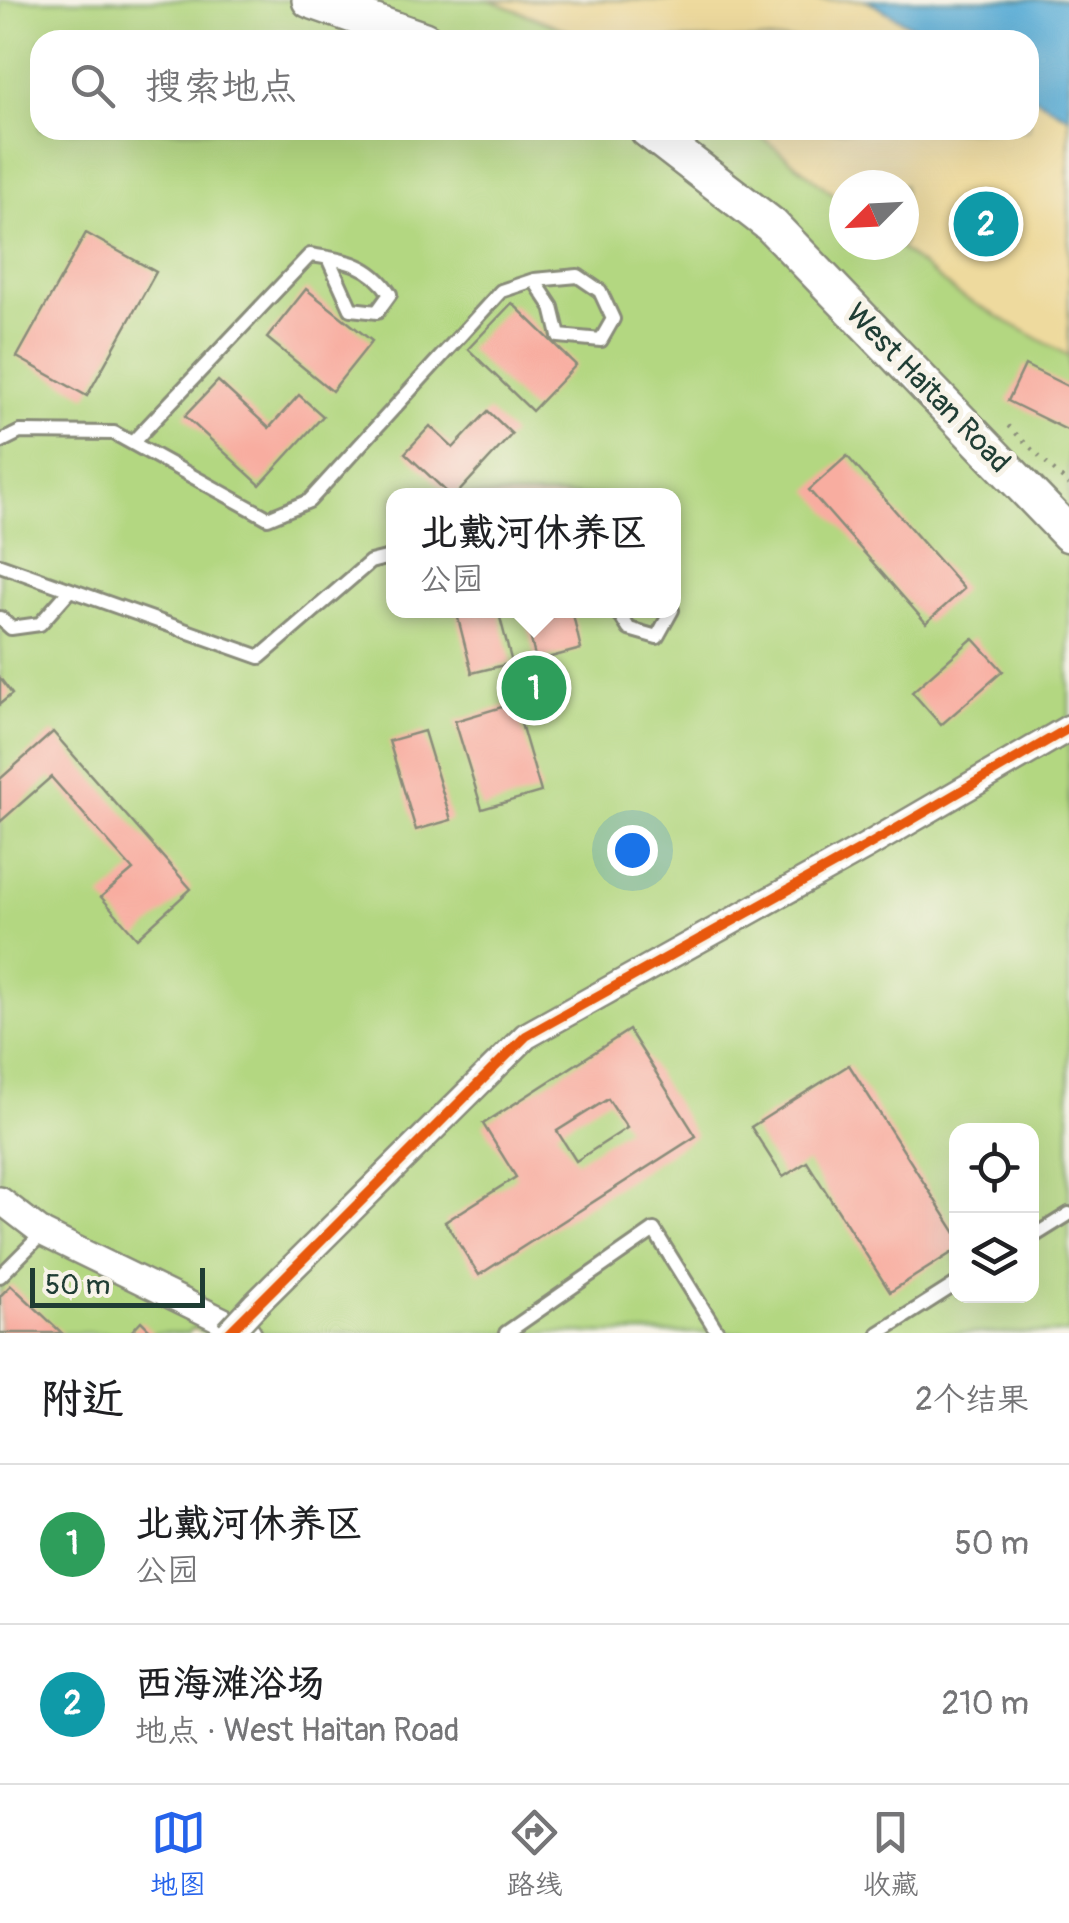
<!DOCTYPE html>
<html lang="zh">
<meta charset="utf-8">
<style>
:root{--surface:#fff;--page:#f2f2f2;--text:#202124;--muted:#757577;--line:#e0e0e0;--accent:#2563eb}
body{margin:0;font-family:Pangolin,"LXGW WenKai TC",sans-serif;background:var(--page);color:var(--text)}
.controls{position:absolute;right:30px;bottom:30px;display:grid;overflow:hidden;border-radius:20px;box-shadow:0 10px 40px #0002}
.controls button{width:90px;height:90px;display:grid;place-items:center;padding:0;border:0;border-bottom:2px solid var(--line);background:var(--surface);color:var(--text);font:50px sans-serif}
.compass{position:absolute;left:829px;top:170px;width:90px;height:90px;border-radius:50%;background:var(--surface);box-shadow:0 10px 40px #0002;rotate:246deg}
.scale{position:absolute;left:30px;bottom:25px;width:175px;box-sizing:border-box;padding-left:10px;border:5px solid #1f3d34;border-top:0;font-size:28px;line-height:35px;white-space:nowrap;color:#1f3d34;-webkit-text-stroke:8px #f7f3e8;paint-order:stroke}
.you{position:absolute;left:632px;top:850px;width:35px;height:35px;margin:-25px;border:8px solid #fff;border-radius:50%;background:#1a73e8;box-shadow:0 0 0 15px #1a73e833}
.badge{display:grid;place-items:center;width:65px;height:65px;border-radius:50%;background:var(--accent);color:#fff;font-size:32px;font-weight:700}
.pin{position:absolute;translate:-50% -50%;border:5px solid #fff;box-shadow:0 2px 10px #0006}
.popup{position:absolute;left:386px;top:488px;width:295px;height:130px;box-sizing:border-box;display:grid;place-content:center;border-radius:20px;background:var(--surface);filter:drop-shadow(0 2px 8px #0005);font-size:32px;white-space:nowrap;color:var(--muted)}
.popup b{font-size:38px;color:var(--text)}
.popup::after{content:'';position:absolute;left:50%;top:100%;margin-left:-20px;border:20px solid transparent;border-top-color:var(--surface)}
.list{margin:0;padding:0;list-style:none}
h2{display:flex;justify-content:space-between;align-items:center;height:130px;margin:0;padding:0 40px;font-size:42px}
h2 small{font-size:32px;font-weight:400;color:var(--muted)}
.list li{display:grid;grid-template-columns:65px 1fr auto;gap:30px;align-items:center;box-sizing:border-box;height:160px;padding:0 40px;border-top:2px solid var(--line)}
.list b{display:block;font-size:38px;white-space:nowrap}
.list p{margin:0;font-size:32px;white-space:nowrap;color:var(--muted)}
.list em{font-size:32px;font-style:normal;color:var(--muted)}
.icon{flex:none;width:55px;height:55px;fill:none;stroke:currentColor;stroke-width:2;stroke-linecap:round;stroke-linejoin:round}
.map{position:relative;flex:none;width:1069px;height:1333px;overflow:hidden}
.search{position:absolute;background:var(--surface);box-shadow:0 10px 40px #0002;left:30px;right:30px;top:30px;height:110px;display:flex;align-items:center;gap:25px;box-sizing:border-box;padding:0 35px;border-radius:30px;color:var(--muted);font-size:38px}
.sheet{height:450px;background:var(--surface)}
nav{display:flex;justify-content:space-around;align-items:center;box-sizing:border-box;height:140px;border-top:2px solid var(--line);background:var(--surface);font-size:28px;color:var(--muted)}
nav a{display:grid;justify-items:center;gap:5px}
nav .on{color:var(--accent)}
.map>svg:first-child{display:block}
</style>
<div class="map">
<svg width="1069" height="1333" viewBox="0 0 1069 1333">
<rect width="100%" height="100%" fill="#f7f3e8"/>
<filter id="ink" filterUnits="userSpaceOnUse"><feTurbulence type="fractalNoise" baseFrequency=".01" numOctaves="2"/><feDisplacementMap in="SourceGraphic" scale="20" xChannelSelector="R" yChannelSelector="G"/><feConvolveMatrix kernelMatrix="1 2 1 2 8 2 1 2 1" color-interpolation-filters="sRGB"/></filter>
<filter id="wash" filterUnits="userSpaceOnUse"><feTurbulence type="fractalNoise" baseFrequency=".0048" numOctaves="4" result="noise"/><feDisplacementMap in="SourceGraphic" scale="40" xChannelSelector="R" yChannelSelector="G"/><feGaussianBlur stdDeviation="2.25" result="paint"/><feColorMatrix in="noise" values="0 0 0 0 0 0 0 0 0 0 0 0 0 0 0 0 0 1.4 0 .05"/><feComposite in="paint" operator="in"/></filter>
<g filter="url(#wash)">
<rect width="100%" height="100%" fill="#f3dcbf"/>
<!-- green -->
<path fill="#b3d781" stroke="#698a5a" stroke-width="2.5" fill-rule="evenodd" d="M0,0H1069V1333H205L193,1328L188,1333H0ZM40,40H1029V130H40ZM844,185H904V245H844ZM394,496H674V610H394ZM956,1130H1032V1296H956Z"/>
<!-- sand -->
<path fill="#eeda9e" stroke="#868c69" stroke-width="2.5" d="M490,0H866L936,40H591Z
M1029,94L1069,117V356L959,295L896,245H904V185H844V203L753,130H1029Z"/>
<!-- water -->
<path fill="#5caed7" stroke="#3e7686" stroke-width="2.5" d="M867,0H1069V117L1029,94V40H936Z"/>
<g id="blocks">
<!-- building -->
<path fill="#f8ada0" fill-rule="evenodd" d="M86,233L156,272L87,396L17,357Z
M306,289L372,341L332,391L267,338Z
M512,303L576,365L532,411L468,349Z
M1025,365L1069,387V431L1008,401Z
M218,381L269,428L299,395L323,416L260,485L185,416Z
M488,411L512,434L455,496H451L405,453L430,426L453,448Z
M847,456L964,589L926,623L809,490Z
M456,610H498L512,663L472,673Z
M524,610H572L581,649L536,661Z
M973,638L1003,671L941,725L912,692Z
M0,678L12,694L0,704Z
M515,703L541,792L482,809L455,721Z
M424,731L451,820L416,830L389,741Z
M53,732L191,889L137,938L101,897L133,870L51,777L0,822V779Z
M629,1030L696,1136L479,1275L445,1222L516,1177L483,1124ZM608,1099L627,1128L576,1161L557,1131Z
M849,1065L956,1233V1250L890,1292L807,1162L783,1177L751,1127Z
M11,1285L62,1333H0V1296Z
M141,1321L153,1333H130Z"/>
</g>
</g>
<g filter="url(#ink)">
<use href="#blocks" fill-opacity="0" stroke="#898c7a" stroke-width="2.5"/>
<g fill="none" stroke-linecap="round" stroke-linejoin="round">
<!-- lane casing -->
<g stroke="#898c7a" stroke-width="18">
<path id="lane" d="M0,442L20,432L114,433L268,518L309,501L501,291L534,280L578,276L600,291L613,319L601,340L559,336L552,307L534,280
M132,443L310,255C344,260 370,263 390,294L377,312L351,309L328,258
M0,565L260,657L370,562L394,556
M617,610L629,629L657,637L672,610
M0,618L11,628L40,624L70,590
M1032,1237L1069,1214
M0,1276L43,1233
M506,1333L654,1230L718,1333
M879,1333L956,1284"/>
</g>
<!-- street casing -->
<g stroke="#898c7a" stroke-width="30">
<path id="street" d="M0,1200L43,1233L248,1333
M255,1305L526,1036L865,847L1069,728"/>
</g>
<!-- secondary casing -->
<g stroke="#898c7a" stroke-width="40">
<path id="secondary" d="M310,0L424,40
M648,130L771,225L1069,534"/>
</g>
<!-- path -->
<path stroke="#898c7a" stroke-width="4" stroke-dasharray="2.5 8" stroke-linecap="butt" d="M452,35L466,40
M1008,426L1069,485"/>
<!-- lane -->
<use href="#lane" stroke="#fff" stroke-width="12"/>
<!-- street -->
<use href="#street" stroke="#fff" stroke-width="25"/>
<!-- secondary -->
<use href="#secondary" stroke="#fff" stroke-width="35"/>
<!-- street-bridge casing -->
<g stroke="#898c7a" stroke-width="30" stroke-linecap="butt">
<path id="street-bridge" d="M229,1333L255,1305"/>
</g>
<!-- street-bridge -->
<use href="#street-bridge" stroke="#fff" stroke-width="25"/>
<!-- cycleway casing -->
<g stroke="#f7f3e8" stroke-width="16">
<path id="cycleway" d="M229,1333L526,1036L865,847L1069,728"/>
</g>
<!-- cycleway -->
<use href="#cycleway" stroke="#e8590c" stroke-width="10"/>
</g>
</g>
<g text-anchor="middle" dominant-baseline="central" stroke-width="10" stroke-linejoin="round" paint-order="stroke">
<!-- street labels -->
<g font-size="30" fill="#1f3d34" stroke="#f7f3e8">
<text transform="translate(928 388) rotate(46)">West Haitan Road</text>
</g>
</g>
</svg>
<div class="controls">
<button><svg class="icon" aria-label="locate" viewBox="0 0 24 24"><circle cx="12" cy="12" r="6"/><path d="M12 2v4M12 18v4M2 12h4M18 12h4"/></svg></button>
<button><svg class="icon" aria-label="layers" viewBox="0 0 24 24"><path d="M12 4l9 5-9 5-9-5zM3 14l9 5 9-5"/></svg></button>
</div>
<svg class="compass" viewBox="-18 -18 36 36"><path d="M0-13l5 13h-10z" fill="#e53935"/><path d="M0 13l5-13h-10z" fill="#757577"/></svg>
<div class="scale">50 m</div>
<div class="you"></div>
<div class="pin badge" style="left:534px;top:688px;background:#2e9e5b">1</div>
<div class="popup"><b>北戴河休养区</b>公园</div>
<div class="pin badge" style="left:986px;top:224px;background:#0f9aa8">2</div>
<div class="search"><svg class="icon" aria-label="search" viewBox="0 0 24 24"><circle cx="10" cy="10" r="6"/><path d="M15 15l6 6"/></svg>搜索地点</div>
</div>
<section class="sheet">
<h2>附近<small>2个结果</small></h2>
<ul class="list">
<li><span class="badge" style="background:#2e9e5b">1</span><div><b>北戴河休养区</b><p>公园</p></div><em>50 m</em></li>
<li><span class="badge" style="background:#0f9aa8">2</span><div><b>西海滩浴场</b><p>地点 · West Haitan Road</p></div><em>210 m</em></li>
</ul>
</section>
<nav>
<a class="on"><svg class="icon" aria-label="map" viewBox="0 0 24 24"><path d="M3 6l6-2 6 2 6-2v14l-6 2-6-2-6 2zM9 4v14M15 6v14"/></svg>地图</a>
<a><svg class="icon" aria-label="directions" viewBox="0 0 24 24"><path d="M12 3l9 9-9 9-9-9zM9 14v-3h6M13 9l2 2-2 2"/></svg>路线</a>
<a><svg class="icon" aria-label="saved" viewBox="0 0 24 24"><path d="M7 4h10v16l-5-4-5 4z"/></svg>收藏</a>
</nav>
